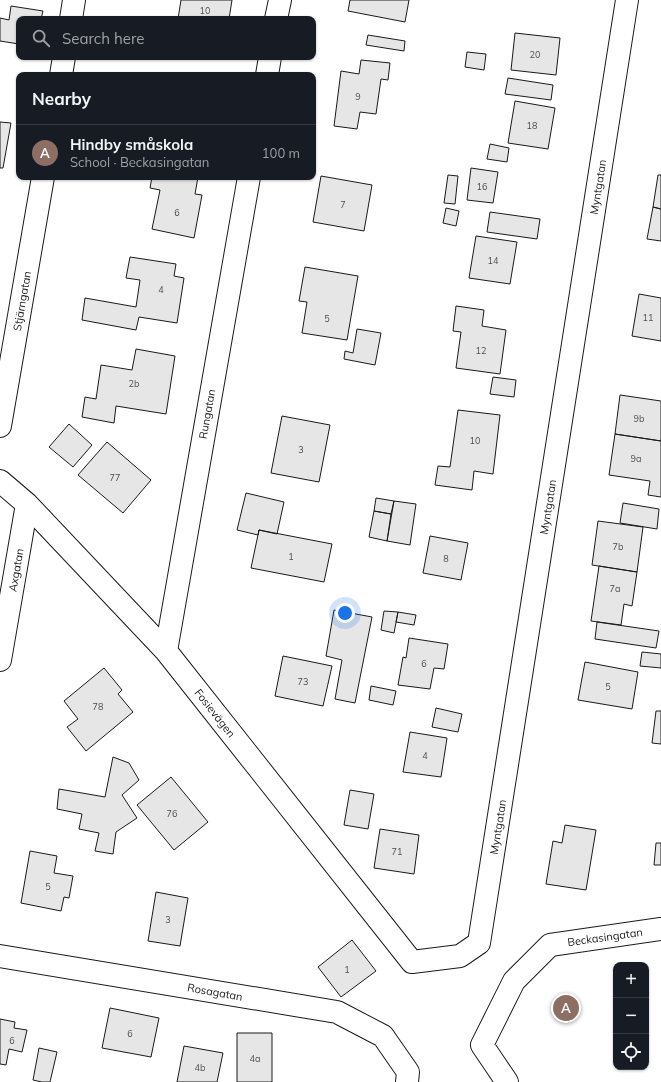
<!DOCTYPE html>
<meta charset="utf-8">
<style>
:root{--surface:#171b24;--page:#242831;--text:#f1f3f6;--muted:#9ea1a6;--line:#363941;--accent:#d93025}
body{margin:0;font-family:Mulish,sans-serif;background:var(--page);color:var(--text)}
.controls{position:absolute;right:12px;bottom:12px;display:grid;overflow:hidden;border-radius:8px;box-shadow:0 1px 3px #0004}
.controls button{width:36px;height:36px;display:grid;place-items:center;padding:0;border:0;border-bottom:1px solid var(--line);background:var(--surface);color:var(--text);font:20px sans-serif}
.you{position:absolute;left:345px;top:613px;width:14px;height:14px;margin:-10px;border:3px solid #fff;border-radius:50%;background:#1a73e8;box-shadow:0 0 0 6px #1a73e833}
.badge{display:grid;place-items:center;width:26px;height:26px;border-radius:50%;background:var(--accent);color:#fff;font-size:13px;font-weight:700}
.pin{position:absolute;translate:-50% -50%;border:2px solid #fff;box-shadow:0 1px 4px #0006}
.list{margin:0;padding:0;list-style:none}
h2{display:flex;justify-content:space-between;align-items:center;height:52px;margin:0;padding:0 16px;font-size:17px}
h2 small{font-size:13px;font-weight:400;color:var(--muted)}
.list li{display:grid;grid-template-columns:26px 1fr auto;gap:12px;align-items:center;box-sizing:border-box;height:56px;padding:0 16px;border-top:1px solid var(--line)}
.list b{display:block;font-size:15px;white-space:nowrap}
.list p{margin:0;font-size:13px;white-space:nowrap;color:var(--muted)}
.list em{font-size:13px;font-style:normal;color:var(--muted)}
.icon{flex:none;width:22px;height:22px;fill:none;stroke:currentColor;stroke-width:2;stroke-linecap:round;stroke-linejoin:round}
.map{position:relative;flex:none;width:661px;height:1082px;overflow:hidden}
.search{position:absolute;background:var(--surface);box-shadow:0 1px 3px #0004;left:16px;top:16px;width:300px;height:44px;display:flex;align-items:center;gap:10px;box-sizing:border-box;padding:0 14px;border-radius:8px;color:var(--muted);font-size:15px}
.panel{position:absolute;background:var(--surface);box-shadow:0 1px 3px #0004;left:16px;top:72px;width:300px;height:108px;border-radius:8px}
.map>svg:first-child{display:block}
</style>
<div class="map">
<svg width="661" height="1082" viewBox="0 0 661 1082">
<rect width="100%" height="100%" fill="#fff"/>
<!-- building -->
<path fill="#e6e6e6" stroke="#1a1a1a" d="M181,0H232L229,19H178Z
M350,0H409L405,22L348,11Z
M11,6L43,11L41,19H19V44L0,41V18L9,20Z
M515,33L560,38L556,75L511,70Z
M368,35L405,41L404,51L366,45Z
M467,52L486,54L484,70L465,67Z
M361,60L390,63L388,80L381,79L376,114L360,112L357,129L334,126L341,71L359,74Z
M508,78L553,85L551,100L505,94Z
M515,101L555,108L548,149L508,143Z
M0,122L11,123L3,168H0Z
M490,144L509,148L507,162L487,159Z
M471,168L498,172L493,203L467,200Z
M448,175L458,176L455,204L444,203Z
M658,175H661V209L653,207Z
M321,176L372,185L364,231L313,222Z
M152,177H198L195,194L202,195L194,238L152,229L160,190L150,188Z
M653,207L661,209V241L647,239Z
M446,208L459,211L456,226L443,223Z
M490,212L540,219L537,239L487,232Z
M476,236L517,242L510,284L469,278Z
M130,257L176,264L174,276L184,278L177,323L139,317L136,330L82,320L85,298L136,307L140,280L126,278Z
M305,267L358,276L347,340L302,333L307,302L299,301Z
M639,294L661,298V341L632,336Z
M456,306L484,310L482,326L506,330L500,374L456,368L461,332L453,331Z
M357,329L381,333L375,365L344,359L345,351L353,353Z
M136,349L175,356L166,414L116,406L114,423L82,417L85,397L96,399L101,365L132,370Z
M493,377L516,380L514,397L490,394Z
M620,395L661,401V441L615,434Z
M458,410L500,415L493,474L474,471L472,490L435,485L438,466L450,467Z
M282,416L330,425L319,482L271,473Z
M69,424L92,445L73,467L49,447Z
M615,434L661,441V497L648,495L650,481L609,475Z
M107,442L151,480L123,513L78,475Z
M246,493L284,502L277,534L259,530L258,535L237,530Z
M376,498L394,501L391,514L374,511Z
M394,501L416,504L410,545L387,541Z
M623,503L659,509L657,529L620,523Z
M374,511L391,514L387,541L369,537Z
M598,521L643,527L637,572L592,565Z
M259,530L332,544L324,582L251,568Z
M430,536L468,543L461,580L423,573Z
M599,566L637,572L632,606L624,604L621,625L591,621Z
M334,610L372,617L355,703L335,699L342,660L326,656Z
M384,611L398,612L394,633L381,630Z
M398,612L416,615L414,625L396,622Z
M597,622L659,631L656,648L595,639Z
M409,638L448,644L444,669L434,668L430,689L398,685L403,657L406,658Z
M642,652L661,654V668L640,666Z
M283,656L332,666L323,706L275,696Z
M585,662L638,672L632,709L578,700Z
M104,668L122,690L118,694L133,712L86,751L67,727L78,719L64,701Z
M371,686L396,691L393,705L369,700Z
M436,708L462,714L458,732L432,727Z
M656,711H661V744L652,743Z
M410,732L447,738L441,777L403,772Z
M113,757L129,763L139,780L122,795L137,818L116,832L113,854L95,851L99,833L79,829L82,814L57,809L59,789L105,797Z
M171,777L208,822L174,850L137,805Z
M350,790L374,794L368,829L344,825Z
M565,825L596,830L586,890L546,884L553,841L562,843Z
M380,829L419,835L414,874L374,868Z
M656,843H661V865H654Z
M30,851L57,856L54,873L73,876L69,898L64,897L61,911L21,903Z
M156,892L188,898L180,946L148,941Z
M352,940L376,971L341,997L318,967Z
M110,1008L159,1018L151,1057L102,1048Z
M0,1019L15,1022L14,1028L27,1030L22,1052L9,1049L6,1065L0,1064Z
M237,1033H272V1082H237Z
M184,1046L223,1053L217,1082H177Z
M39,1048L57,1052L50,1082H42L33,1080Z"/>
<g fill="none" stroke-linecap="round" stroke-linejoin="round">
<!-- street casing -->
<g stroke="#1a1a1a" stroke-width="24">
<path id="street" d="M71,19L74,0
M276,19L280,0
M61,75L64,57
M267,75L270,57
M0,426L43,177
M0,481L27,504L166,651L412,962L460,956L479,943L627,0
M166,651L249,177
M0,660L27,504
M0,956L337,1012L383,1036L408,1072L407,1082
M507,1082L482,1045L514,981L550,945L661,929"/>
</g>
<!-- street -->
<use href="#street" stroke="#fff" stroke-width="22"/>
</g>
<g text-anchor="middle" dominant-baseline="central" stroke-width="3" stroke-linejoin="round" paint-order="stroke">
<!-- number labels -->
<g font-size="9" fill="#4d4d4d">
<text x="205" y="10">10</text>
<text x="535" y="54">20</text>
<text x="358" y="96">9</text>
<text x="532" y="125">18</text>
<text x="482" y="186">16</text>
<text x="343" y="204">7</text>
<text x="177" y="212">6</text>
<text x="493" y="260">14</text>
<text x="161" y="289">4</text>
<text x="648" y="317">11</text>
<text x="327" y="318">5</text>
<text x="481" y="350">12</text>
<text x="134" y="383">2b</text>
<text x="639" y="418">9b</text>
<text x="475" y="440">10</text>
<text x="301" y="449">3</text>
<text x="636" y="458">9a</text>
<text x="115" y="477">77</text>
<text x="618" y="546">7b</text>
<text x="291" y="556">1</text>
<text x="446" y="558">8</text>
<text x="615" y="588">7a</text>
<text x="424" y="663">6</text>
<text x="303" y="681">73</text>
<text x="608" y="686">5</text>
<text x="98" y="706">78</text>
<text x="425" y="755">4</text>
<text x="172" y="813">76</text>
<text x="397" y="851">71</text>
<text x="48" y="886">5</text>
<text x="168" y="919">3</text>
<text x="347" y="969">1</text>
<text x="130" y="1033">6</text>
<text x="12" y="1040">6</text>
<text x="255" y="1058">4a</text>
<text x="200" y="1067">4b</text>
</g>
<!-- street labels -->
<g font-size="11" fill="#1a1a1a" stroke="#fff">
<text transform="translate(598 187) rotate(-81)">Myntgatan</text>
<text transform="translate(22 301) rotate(-80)">Stjärngatan</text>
<text transform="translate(207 414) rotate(-80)">Rungatan</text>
<text transform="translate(548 507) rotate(-81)">Myntgatan</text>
<text transform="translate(16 570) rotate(-80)">Axgatan</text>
<text transform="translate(215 713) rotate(52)">Fosievägen</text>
<text transform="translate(498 827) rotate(-81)">Myntgatan</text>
<text transform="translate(605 937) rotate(-8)">Beckasingatan</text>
<text transform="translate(215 992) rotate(10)">Rosagatan</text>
</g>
</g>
</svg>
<div class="controls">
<button>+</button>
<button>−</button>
<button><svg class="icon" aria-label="locate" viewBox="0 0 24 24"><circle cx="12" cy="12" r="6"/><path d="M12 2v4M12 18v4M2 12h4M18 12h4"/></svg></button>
</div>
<div class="you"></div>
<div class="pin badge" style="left:566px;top:1008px;background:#8d6e63">A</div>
<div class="search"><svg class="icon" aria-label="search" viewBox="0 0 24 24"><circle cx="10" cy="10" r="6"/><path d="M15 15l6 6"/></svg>Search here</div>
<section class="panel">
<h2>Nearby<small></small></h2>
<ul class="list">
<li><span class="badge" style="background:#8d6e63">A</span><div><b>Hindby småskola</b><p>School · Beckasingatan</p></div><em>100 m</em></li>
</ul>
</section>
</div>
